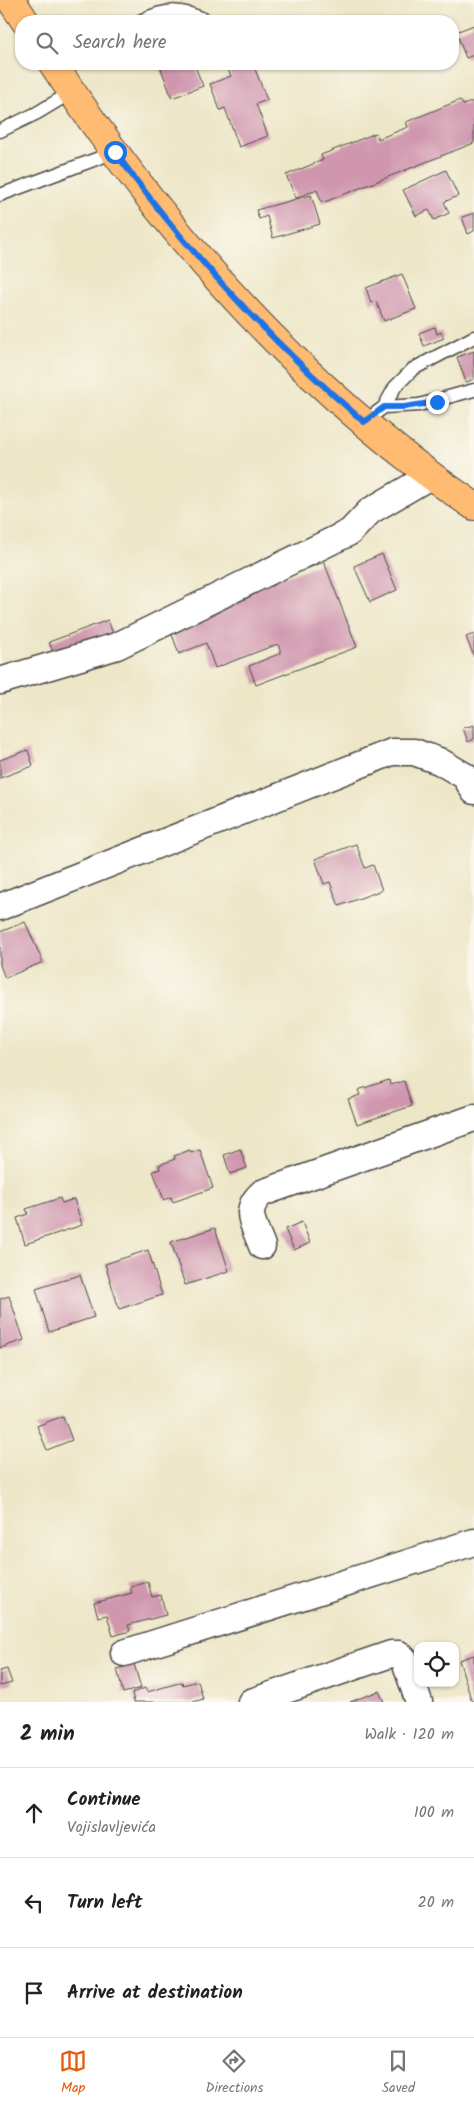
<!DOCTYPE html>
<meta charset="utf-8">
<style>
:root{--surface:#fff;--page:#f2f2f2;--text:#222;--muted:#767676;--line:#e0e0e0;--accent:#ea580c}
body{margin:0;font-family:Kalam,sans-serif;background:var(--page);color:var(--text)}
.controls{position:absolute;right:15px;bottom:15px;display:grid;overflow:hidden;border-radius:10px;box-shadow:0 1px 4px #0004}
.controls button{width:45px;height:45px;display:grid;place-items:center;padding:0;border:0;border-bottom:1px solid var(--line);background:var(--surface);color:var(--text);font:25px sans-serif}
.stop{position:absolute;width:15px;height:15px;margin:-11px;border:4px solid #1a73e8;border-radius:50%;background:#fff}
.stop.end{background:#1a73e8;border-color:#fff;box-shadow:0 1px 5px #0008}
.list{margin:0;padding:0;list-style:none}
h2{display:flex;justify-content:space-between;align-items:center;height:65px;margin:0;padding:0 20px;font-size:21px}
h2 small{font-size:16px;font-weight:400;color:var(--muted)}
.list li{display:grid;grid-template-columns:32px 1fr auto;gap:15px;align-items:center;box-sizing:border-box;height:90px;padding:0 20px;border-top:1px solid var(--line)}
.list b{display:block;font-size:19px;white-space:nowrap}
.list p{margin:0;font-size:16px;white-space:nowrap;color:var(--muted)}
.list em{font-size:16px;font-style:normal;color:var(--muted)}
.icon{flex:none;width:28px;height:28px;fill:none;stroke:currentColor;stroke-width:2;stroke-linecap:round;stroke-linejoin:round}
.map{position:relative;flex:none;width:474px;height:1702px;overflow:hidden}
.search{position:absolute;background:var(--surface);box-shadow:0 1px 4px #0004;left:15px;right:15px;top:15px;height:55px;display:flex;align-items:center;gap:12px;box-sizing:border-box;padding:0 18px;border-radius:20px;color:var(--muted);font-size:19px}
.sheet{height:335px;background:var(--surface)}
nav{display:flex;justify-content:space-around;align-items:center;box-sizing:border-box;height:70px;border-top:1px solid var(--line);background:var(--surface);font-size:14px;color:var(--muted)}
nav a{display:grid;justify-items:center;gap:2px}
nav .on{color:var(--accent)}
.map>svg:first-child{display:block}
</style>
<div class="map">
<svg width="474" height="1702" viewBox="0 0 474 1702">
<rect width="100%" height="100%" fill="#fbf7ec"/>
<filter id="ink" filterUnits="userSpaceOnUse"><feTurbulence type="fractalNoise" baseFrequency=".02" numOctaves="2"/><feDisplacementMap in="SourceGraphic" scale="10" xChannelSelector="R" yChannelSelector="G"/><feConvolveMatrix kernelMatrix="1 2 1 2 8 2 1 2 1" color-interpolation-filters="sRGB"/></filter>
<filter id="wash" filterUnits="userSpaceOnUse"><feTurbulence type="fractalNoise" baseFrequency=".0096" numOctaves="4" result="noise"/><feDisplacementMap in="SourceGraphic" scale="20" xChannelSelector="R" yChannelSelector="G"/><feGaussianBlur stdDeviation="1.12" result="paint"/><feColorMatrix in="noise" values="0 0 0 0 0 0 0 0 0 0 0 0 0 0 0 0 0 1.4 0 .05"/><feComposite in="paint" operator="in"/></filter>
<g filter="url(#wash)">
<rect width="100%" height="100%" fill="#ede6c7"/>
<g id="blocks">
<!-- building -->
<path fill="#cf96ae" d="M474,25V55L466,58L456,32Z
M166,64H194L203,86L172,98L160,66Z
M225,64H253L267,100L256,104L268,136L239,147L225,108L220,110L210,84L231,76Z
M460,100L463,105L474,101V143L322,203L317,190L296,198L286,175L323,160L321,155L376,133L378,139L408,127L406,122Z
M446,170L458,196L444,202L449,213L434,220L429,210L416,216L403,190Z
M311,195L320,224L273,238L267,216L259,219L256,210Z
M474,213V231L468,234L462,217Z
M402,274L416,309L384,321L376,301L371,303L366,288Z
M435,327L437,334L441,332L444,338L424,346L419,333Z
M474,351V379L466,382L457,357Z
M382,554L397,590L370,602L354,566Z
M324,562L357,647L256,685L249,666L281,653L278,644L215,668L206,643L179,654L169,626L181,617Z
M108,620L114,637L56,659L49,642Z
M474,634V657L466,637Z
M474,725V739L468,742L463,728Z
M28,750L33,766L0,778V760Z
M356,844L365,868L373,865L382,890L339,906L330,882L324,884L315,859Z
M25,922L43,962L5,978L0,965V932Z
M389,1080L390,1085L404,1081L412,1106L357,1124L348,1099L360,1095L358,1090Z
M240,1149L247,1168L230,1174L224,1155Z
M190,1150L191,1153L200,1150L213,1188L173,1202L171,1197L164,1200L153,1171L160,1169L159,1165L175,1159L174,1156Z
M60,1198L62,1203L74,1199L82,1225L25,1244L17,1218L28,1214L26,1209Z
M302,1222L310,1243L294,1250L285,1229Z
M215,1228L229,1271L185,1285L171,1242Z
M148,1250L162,1295L119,1309L105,1264Z
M80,1275L94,1317L49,1332L36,1289Z
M9,1296L24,1340L0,1348V1299Z
M63,1416L72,1440L47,1450L37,1426Z
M148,1582L152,1597L161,1595L166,1615L128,1625L130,1631L113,1636L107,1615L98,1617L94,1603L132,1593L130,1587Z
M474,1655V1701L472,1702L459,1660Z
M134,1664L141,1688L123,1693L117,1669Z
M7,1669L12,1683L0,1686V1671Z
M198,1681L203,1699L193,1702H134L132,1693L145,1688L147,1692L182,1682L183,1685Z
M379,1691L384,1702H350Z"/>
</g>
</g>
<g filter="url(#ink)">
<use href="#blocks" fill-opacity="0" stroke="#484742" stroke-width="1"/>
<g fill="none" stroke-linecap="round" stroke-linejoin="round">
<!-- service casing -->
<g stroke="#484742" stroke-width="15">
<path id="service" d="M140,21C167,8 180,8 208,21
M0,131L37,113L72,92
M0,195L115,152
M384,407L419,405L474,390
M364,422L384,407L395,387L413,369L474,337"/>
</g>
<!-- minor casing -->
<g stroke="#484742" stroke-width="29">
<path id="minor" d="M0,681L117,646L350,532L370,511L430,476
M0,907L392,752H414L439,761L465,776L474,791
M262,1246C254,1224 242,1211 262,1193L474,1118
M124,1653L474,1542
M251,1702L391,1654H399L404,1659L419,1702"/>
</g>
<!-- primary casing -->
<g stroke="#484742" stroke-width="30">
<path id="primary" d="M11,0L25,21
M53,64C166,234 305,392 474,506"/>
</g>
<!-- service -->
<use href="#service" stroke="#fff" stroke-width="12"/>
<!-- minor -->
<use href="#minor" stroke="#fff" stroke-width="26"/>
<!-- primary -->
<use href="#primary" stroke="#ffbb71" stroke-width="28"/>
</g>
</g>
<g fill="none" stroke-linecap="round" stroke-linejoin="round" filter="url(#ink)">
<!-- route -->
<path stroke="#1a73e8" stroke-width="6" d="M115,152C187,251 271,342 364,422L384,407H404L437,402"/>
</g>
</svg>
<div class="controls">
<button><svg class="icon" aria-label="locate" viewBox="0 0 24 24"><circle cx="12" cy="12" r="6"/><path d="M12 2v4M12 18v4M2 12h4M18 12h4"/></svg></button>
</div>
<div class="stop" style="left:115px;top:152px"></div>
<div class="stop end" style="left:437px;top:402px"></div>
<div class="search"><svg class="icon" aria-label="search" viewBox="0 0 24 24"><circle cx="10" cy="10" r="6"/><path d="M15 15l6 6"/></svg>Search here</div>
</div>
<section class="sheet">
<h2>2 min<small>Walk · 120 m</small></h2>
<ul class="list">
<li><svg class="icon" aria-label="ahead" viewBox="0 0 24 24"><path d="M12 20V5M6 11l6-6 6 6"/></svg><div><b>Continue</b><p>Vojislavljevića</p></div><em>100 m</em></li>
<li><svg class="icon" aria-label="left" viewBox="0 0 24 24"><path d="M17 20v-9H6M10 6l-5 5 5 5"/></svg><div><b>Turn left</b></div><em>20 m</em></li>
<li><svg class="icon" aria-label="arrive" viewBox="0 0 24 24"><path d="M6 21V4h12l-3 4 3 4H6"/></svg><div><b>Arrive at destination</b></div></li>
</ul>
</section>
<nav>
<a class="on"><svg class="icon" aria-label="map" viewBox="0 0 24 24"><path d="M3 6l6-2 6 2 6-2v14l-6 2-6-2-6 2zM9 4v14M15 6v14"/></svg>Map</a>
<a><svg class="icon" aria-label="directions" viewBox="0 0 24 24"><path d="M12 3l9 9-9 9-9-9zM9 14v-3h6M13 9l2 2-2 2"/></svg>Directions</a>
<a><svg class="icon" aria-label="saved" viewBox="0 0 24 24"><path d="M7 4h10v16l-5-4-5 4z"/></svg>Saved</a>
</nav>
